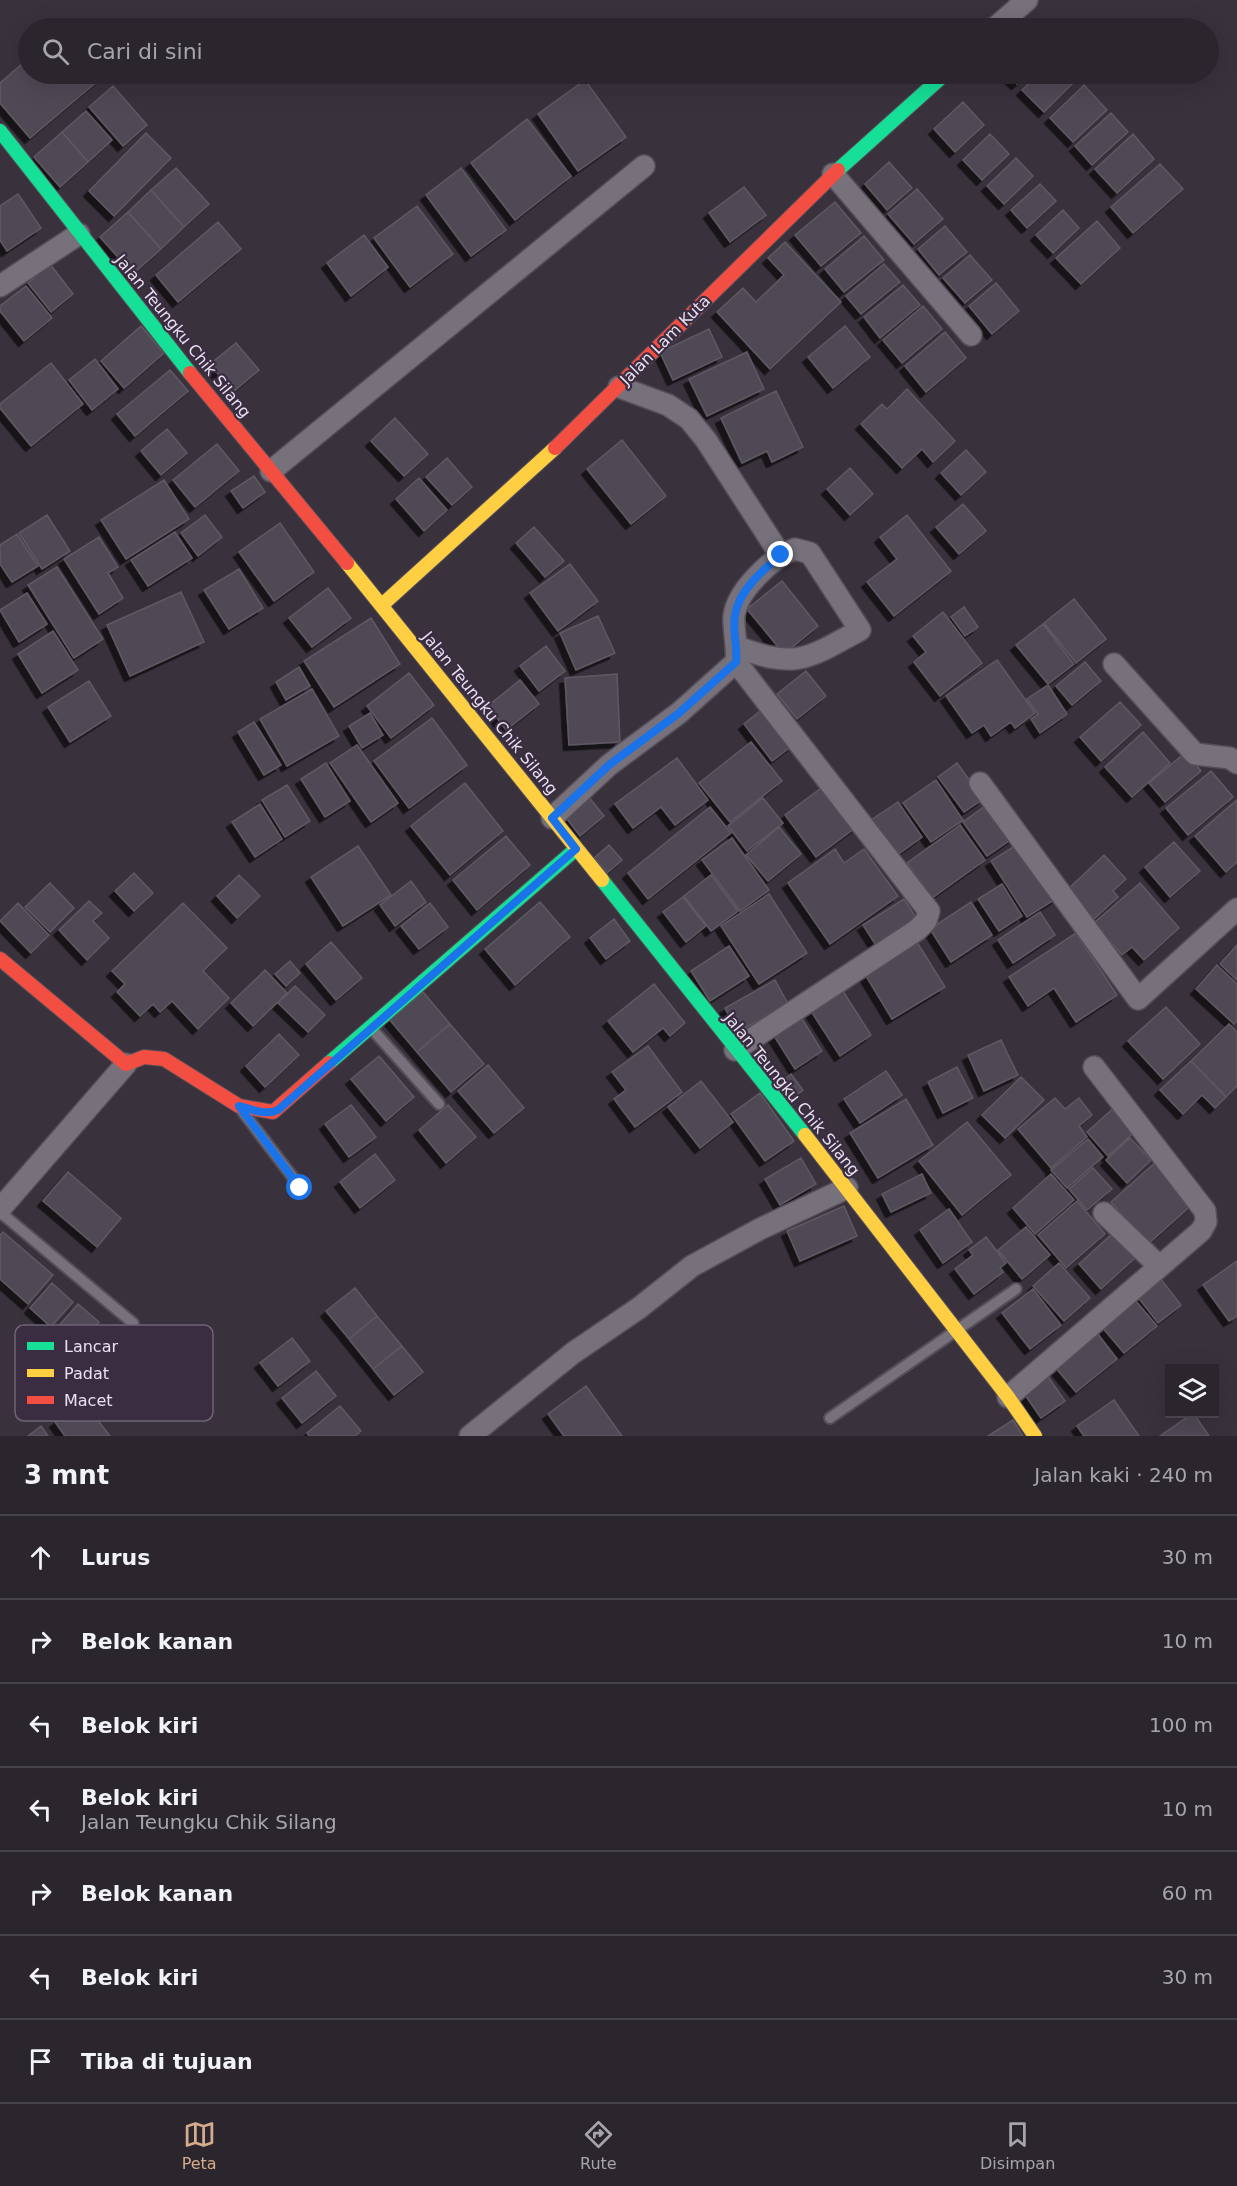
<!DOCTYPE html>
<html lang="id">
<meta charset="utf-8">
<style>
:root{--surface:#2b262e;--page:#37323a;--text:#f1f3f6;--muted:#a6a5aa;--line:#47434a;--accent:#d6ab8b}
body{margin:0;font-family:"DejaVu Sans",sans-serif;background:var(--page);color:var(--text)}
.controls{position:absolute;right:18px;bottom:18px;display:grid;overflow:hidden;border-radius:0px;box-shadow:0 6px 24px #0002}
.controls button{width:54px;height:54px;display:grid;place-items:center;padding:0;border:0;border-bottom:2px solid var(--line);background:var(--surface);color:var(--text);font:30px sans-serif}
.stop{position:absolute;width:18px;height:18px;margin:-14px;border:4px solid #1a73e8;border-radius:50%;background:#fff}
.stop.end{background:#1a73e8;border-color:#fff;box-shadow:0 2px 6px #0008}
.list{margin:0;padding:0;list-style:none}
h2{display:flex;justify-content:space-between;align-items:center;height:78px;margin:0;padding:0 24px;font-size:26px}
h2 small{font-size:20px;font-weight:400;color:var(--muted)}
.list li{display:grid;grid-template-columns:39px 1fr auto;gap:18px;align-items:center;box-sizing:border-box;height:84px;padding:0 24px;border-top:2px solid var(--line)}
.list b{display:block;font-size:22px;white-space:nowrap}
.list p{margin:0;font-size:20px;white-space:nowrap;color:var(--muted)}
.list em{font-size:20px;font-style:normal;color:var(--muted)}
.icon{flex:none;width:33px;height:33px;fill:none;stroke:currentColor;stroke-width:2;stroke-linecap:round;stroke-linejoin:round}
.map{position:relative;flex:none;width:1237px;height:1436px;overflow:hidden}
.search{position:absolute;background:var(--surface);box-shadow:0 6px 24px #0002;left:18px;right:18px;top:18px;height:66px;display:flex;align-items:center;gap:15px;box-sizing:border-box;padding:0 21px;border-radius:33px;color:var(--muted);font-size:22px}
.sheet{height:666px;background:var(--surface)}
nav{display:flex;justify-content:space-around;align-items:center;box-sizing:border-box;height:84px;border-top:2px solid var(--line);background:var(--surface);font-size:16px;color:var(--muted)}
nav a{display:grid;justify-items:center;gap:3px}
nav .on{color:var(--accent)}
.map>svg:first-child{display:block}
</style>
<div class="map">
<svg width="1237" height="1436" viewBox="0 0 1237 1436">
<defs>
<filter id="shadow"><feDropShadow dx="-5.5" dy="5.5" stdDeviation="0" flood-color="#0009"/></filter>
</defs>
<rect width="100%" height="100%" fill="#39323d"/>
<!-- building -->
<path fill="#504a54" stroke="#5f5962" stroke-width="1.5" filter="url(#shadow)" d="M28,59V74H94L99,80L30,138L0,103V83Z
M1006,74H1028L1017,84Z
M1039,74H1069L1076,80L1044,112L1022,90Z
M585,80L626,137L578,171L538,114Z
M1084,85L1107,110L1073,142L1050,118Z
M113,86L147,125L123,146L89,107Z
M963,102L984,125L955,152L934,129Z
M86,111L112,140L88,162L62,132Z
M1111,113L1128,132L1092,165L1075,146Z
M527,119L571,176L515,220L471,163Z
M62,132L88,162L60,187L34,157Z
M146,133L171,158L114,216L89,191Z
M990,134L1009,154L982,180L963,160Z
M1133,134L1154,159L1117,193L1095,169Z
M1016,158L1033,176L1004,204L987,186Z
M889,162L912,188L887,210L865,184Z
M1160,164L1183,189L1133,233L1111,207Z
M176,168L209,204L184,227L151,190Z
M461,168L506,230L471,256L426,195Z
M1040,184L1056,201L1027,228L1011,210Z
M744,187L766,215L730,242L709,213Z
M917,189L943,219L914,244L888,214Z
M151,190L184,227L161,249L128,212Z
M18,194L41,228L7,251L0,240V206Z
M835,202L861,233L821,266L795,235Z
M417,206L453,254L410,287L374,238Z
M1063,210L1079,228L1053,253L1036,235Z
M128,212L161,249L133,274L100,237Z
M1097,221L1120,248L1081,284L1056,258Z
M218,222L241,249L178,302L156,275Z
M945,226L967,252L939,275L918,249Z
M364,235L388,267L351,296L327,263Z
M864,236L884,260L844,292L825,269Z
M785,242L841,302L770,369L717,312L743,288L756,302L784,275L768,258Z
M970,255L992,280L965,303L943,278Z
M50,264L73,294L51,312L28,283Z
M884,264L900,282L861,314L846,296Z
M996,283L1019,311L992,334L969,306Z
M903,285L920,305L880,338L864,317Z
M26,286L52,318L24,341L0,311V306Z
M923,306L942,329L902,363L883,340Z
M141,326L164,353L124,388L101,361Z
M845,326L870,357L833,388L808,357Z
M709,329L722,357L673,380L660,352Z
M945,332L966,358L926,392L905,366Z
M236,343L259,370L233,392L210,364Z
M747,352L764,389L707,416L689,379Z
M95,359L118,389L92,410L69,380Z
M51,363L83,404L31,446L0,408V404Z
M170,370L188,391L135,436L117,414Z
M907,389L955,441L933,462L922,449L902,468L861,424L882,404L887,409Z
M776,391L803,447L772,462L767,451L742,463L721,418Z
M395,418L428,454L404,476L371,441Z
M167,429L187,453L161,475L141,451Z
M622,440L666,496L631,524L587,469Z
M217,444L239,471L195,507L173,480Z
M966,450L986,472L961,495L941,473Z
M447,458L472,487L452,505L426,477Z
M850,468L873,494L850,515L827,489Z
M254,476L265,492L243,508L231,491Z
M419,478L447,510L424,531L396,499Z
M164,480L189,519L126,559L101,520Z
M963,504L986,531L959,554L936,527Z
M47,515L70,551L42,569L19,533Z
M205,515L222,537L198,556L181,533Z
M907,515L951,571L894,616L867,582L897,559L880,537Z
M280,523L314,572L274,601L239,552Z
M534,527L564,561L545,577L516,543Z
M175,532L192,558L148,586L131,560Z
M17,534L38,566L12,582L0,564V545Z
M99,537L118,567L108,573L123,598L99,614L64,559Z
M570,564L598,601L558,631L530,593Z
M57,567L103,639L74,658L28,585Z
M239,569L263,608L229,629L204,590Z
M782,581L818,626L784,654L747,609Z
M328,588L351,618L312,647L289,618Z
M181,592L204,642L130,676L107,625Z
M27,593L47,624L19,642L0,610Z
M1074,599L1106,639L1076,663L1044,623Z
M964,607L978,627L965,636L951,617Z
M943,612L982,663L940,696L914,662L926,652L913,636Z
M598,616L615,653L576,670L560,633Z
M371,618L400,664L334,707L304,661Z
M1043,624L1074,664L1048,684L1016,645Z
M53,631L78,670L42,693L18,654Z
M546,646L565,671L539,691L520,666Z
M997,660L1035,713L1015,728L1011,722L991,736L984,725L972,733L946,696Z
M1085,662L1101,681L1072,705L1056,686Z
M299,667L310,686L286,700L276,682Z
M806,671L826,696L797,719L777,694Z
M409,673L434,705L391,738L367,706Z
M617,674L620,742L569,745L565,678Z
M520,680L539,704L506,730L488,706Z
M89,681L111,716L70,742L48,707Z
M1048,685L1067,714L1040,733L1031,719L1038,714L1027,699Z
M312,689L339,736L287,766L260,719Z
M1120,702L1141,725L1101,761L1080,737Z
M764,708L793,745L772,761L744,724Z
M370,713L383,735L362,748L349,726Z
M432,718L467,765L409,808L374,761Z
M254,722L281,765L264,775L238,732Z
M1143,732L1170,763L1132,797L1105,767Z
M751,742L782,781L730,822L699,783Z
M357,745L398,803L371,822L330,763Z
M1186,752L1201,771L1165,802L1149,783Z
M677,758L708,800L675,825L661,807L633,828L615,804Z
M326,763L350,801L325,817L301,779Z
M957,763L983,799L964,812L938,777Z
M1211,771L1233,797L1188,835L1166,808Z
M936,780L963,820L931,842L903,803Z
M465,783L503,831L450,875L411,826Z
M828,783L859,825L816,857L785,815Z
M287,785L310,821L285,837L262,800Z
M588,796L604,816L580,836L564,815Z
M763,798L783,823L747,851L728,826Z
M1237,800V862L1226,872L1195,836Z
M992,801L1016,836L987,856L963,822Z
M898,802L922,837L893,858L868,822Z
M260,804L282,839L255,857L232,822Z
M710,807L731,833L648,899L628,873Z
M960,825L985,860L932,898L907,863Z
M779,827L801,854L768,881L746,855Z
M506,836L530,865L477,910L453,880Z
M732,838L769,890L740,911L702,860Z
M1021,842L1057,898L1027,917L991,861Z
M1174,842L1200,871L1170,897L1145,867Z
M609,845L622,860L607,873L594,858Z
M358,846L391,895L343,926L311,877Z
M835,849L844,863L864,849L898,896L830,944L788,883Z
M1104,855L1126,879L1113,891L1118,897L1093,920L1066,891Z
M134,873L153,893L134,911L115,891Z
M239,875L260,896L237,918L217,896Z
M711,875L738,911L711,931L684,896Z
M411,881L426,902L395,926L380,905Z
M50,883L74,908L50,932L25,907Z
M1140,883L1179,928L1144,960L1132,947L1122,955L1094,923Z
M1002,884L1022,916L999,931L978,899Z
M769,894L807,953L759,984L721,926Z
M683,897L706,926L686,942L663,912Z
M904,899L920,924L879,950L863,925Z
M89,901L102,913L93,921L109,938L87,960L59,930Z
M540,902L570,937L515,985L485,949Z
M971,902L992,935L951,962L930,929Z
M18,903L49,935L31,953L0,921Z
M183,903L227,948L203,971L229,998L198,1029L172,1001L160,1012L153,1004L140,1016L117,992L125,984L112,971Z
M430,903L448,927L419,949L401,926Z
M1040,912L1055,935L1013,963L998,940Z
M614,919L630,941L606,959L590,938Z
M1076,933L1117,995L1076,1022L1054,988L1028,1006L1009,977Z
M915,939L945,987L892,1019L863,971Z
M331,942L362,978L336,1000L306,964Z
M1237,945V980L1220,964Z
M729,946L749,976L710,1001L691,971Z
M290,961L300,973L286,986L275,974Z
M1217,965L1237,984V1021L1234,1024L1196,989Z
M265,970L287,993L253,1026L231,1003Z
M775,980L788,1004L738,1032L725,1008Z
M654,984L685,1023L670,1036L663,1028L633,1052L608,1021Z
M295,986L325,1015L308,1032L278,1003Z
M841,988L871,1035L840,1056L809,1008Z
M423,992L450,1024L417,1052L390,1020Z
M1166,1007L1200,1044L1163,1079L1128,1041Z
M799,1014L822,1051L795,1069L771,1031Z
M450,1024L484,1064L451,1092L417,1052Z
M1229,1024L1237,1032V1086L1226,1097L1191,1061Z
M279,1034L299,1055L265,1087L246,1066Z
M1001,1040L1018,1075L984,1091L968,1055Z
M648,1046L682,1092L635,1127L614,1099L626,1090L612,1072Z
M379,1056L414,1097L386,1121L351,1079Z
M1191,1061L1226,1097L1215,1108L1202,1095L1183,1114L1160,1090Z
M488,1065L524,1108L494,1133L458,1091Z
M957,1067L973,1098L943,1113L928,1082Z
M886,1071L902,1095L860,1123L844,1099Z
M791,1074L803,1090L786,1103L775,1087Z
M1021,1077L1044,1100L1005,1138L982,1115Z
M701,1081L733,1122L700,1148L668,1107Z
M760,1093L794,1141L765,1161L731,1114Z
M1055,1098L1065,1109L1079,1098L1092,1115L1079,1126L1087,1137L1051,1168L1018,1129Z
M906,1099L933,1145L878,1178L850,1133Z
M1118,1104L1139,1128L1108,1156L1087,1132Z
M351,1105L376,1137L349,1157L325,1124Z
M448,1105L476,1137L446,1163L419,1130Z
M967,1122L1011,1175L962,1215L919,1161Z
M1130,1138L1151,1160L1127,1183L1106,1160Z
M1088,1139L1103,1157L1067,1188L1051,1170Z
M375,1154L395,1180L360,1208L340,1182Z
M801,1158L816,1184L780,1205L765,1179Z
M1157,1161L1194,1203L1148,1244L1111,1202Z
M1093,1168L1112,1189L1087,1210L1069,1189Z
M68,1172L121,1218L97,1247L43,1201Z
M922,1174L931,1193L891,1212L882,1194Z
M1051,1174L1074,1200L1035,1234L1013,1208Z
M1077,1201L1105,1234L1066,1268L1038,1235Z
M844,1206L857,1236L800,1261L787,1231Z
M949,1209L972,1242L943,1263L920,1230Z
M1026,1227L1050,1255L1022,1279L998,1250Z
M3,1232L53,1275L28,1304L0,1279V1235Z
M1113,1233L1135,1258L1101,1289L1079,1264Z
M986,1237L1006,1263L1000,1268L1003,1272L974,1294L955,1269L973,1255L969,1250Z
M1237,1261V1316L1229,1321L1203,1285Z
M1059,1263L1090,1298L1064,1321L1033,1286Z
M1160,1278L1181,1305L1158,1323L1137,1296Z
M52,1283L73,1302L51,1327L30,1308Z
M355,1288L377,1316L349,1339L326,1311Z
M1033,1289L1061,1325L1030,1349L1002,1313Z
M1134,1299L1157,1326L1124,1353L1102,1327Z
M78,1304L99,1322L75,1351L53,1332Z
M377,1316L402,1346L373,1369L349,1339Z
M1097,1333L1117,1359L1076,1392L1055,1367Z
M292,1338L310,1361L278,1386L260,1363Z
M402,1346L423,1372L394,1395L373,1369Z
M316,1371L336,1396L302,1423L282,1398Z
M1047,1375L1065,1401L1041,1418L1023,1392Z
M586,1386L622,1436H564L548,1414Z
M1114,1400L1139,1436H1084L1077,1426Z
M83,1401L110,1436H65L55,1422Z
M340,1406L361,1431L355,1436H309L307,1433Z
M1194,1414L1209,1436H1160L1192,1414Z
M1013,1420L1023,1436H988Z
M41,1426L48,1436H28Z"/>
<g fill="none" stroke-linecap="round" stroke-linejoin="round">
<!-- lane casing -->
<g stroke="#554e58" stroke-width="14">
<path id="lane" d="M371,1028L439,1104
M243,1112L301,1188
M0,1212L133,1323
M830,1418L1016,1289"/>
</g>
<!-- street casing -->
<g stroke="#554e58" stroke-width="24">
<path id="street" d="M995,28L1027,0
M833,174L971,335
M0,286L79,234
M619,387L668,405L689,419L706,440L781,556
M271,471L644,166
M1114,664L1195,754L1230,758L1237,763
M980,783L1138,999L1237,909
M552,818L609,765L679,713L736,662C738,646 733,631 734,616C737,590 773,557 795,549L810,553L860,630C809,658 796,670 738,647
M735,1050L917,930L926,921L929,911L736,662
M0,1209L126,1064
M1104,1213L1159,1266
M1008,1397L1201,1231L1206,1222L1205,1211L1094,1067
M470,1436L573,1353L639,1308L692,1266L760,1229L847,1188"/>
</g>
<!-- fast casing -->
<g stroke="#554e58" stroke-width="16">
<path id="fast" d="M0,131L190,373
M838,170L945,74
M602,880L805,1135
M329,1063L576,849"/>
</g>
<!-- slow casing -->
<g stroke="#554e58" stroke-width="16">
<path id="slow" d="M347,563L602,880
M382,605L555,448
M805,1135L1008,1397L1035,1436"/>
</g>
<!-- jam casing -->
<g stroke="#554e58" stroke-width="16">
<path id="jam" d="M190,373L347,563
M555,448L838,170
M0,959L126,1064L144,1057L164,1059L239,1106L273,1112L329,1063"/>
</g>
<!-- lane -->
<use href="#lane" stroke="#76717a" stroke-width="10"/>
<!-- street -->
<use href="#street" stroke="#76717a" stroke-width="21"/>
<!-- fast -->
<use href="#fast" stroke="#16e098" stroke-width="14"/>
<!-- slow -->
<use href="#slow" stroke="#ffcf43" stroke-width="14"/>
<!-- jam -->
<use href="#jam" stroke="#f24e42" stroke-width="14"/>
</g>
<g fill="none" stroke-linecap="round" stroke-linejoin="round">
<!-- route -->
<path stroke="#1a73e8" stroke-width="8" d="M300,1188L239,1106C251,1109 266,1116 278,1110L576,849L552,818L609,765L679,713L736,662C738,646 732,630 735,615C739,590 763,570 781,555"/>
</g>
<g text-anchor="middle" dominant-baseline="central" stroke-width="4.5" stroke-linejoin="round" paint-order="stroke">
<!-- street labels -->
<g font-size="16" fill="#e9e1ef" stroke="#3a2d42">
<text transform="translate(183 336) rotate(51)">Jalan Teungku Chik Silang</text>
<text transform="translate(665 340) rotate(-45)">Jalan Lam Kuta</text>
<text transform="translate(490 713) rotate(51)">Jalan Teungku Chik Silang</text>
<text transform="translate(792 1094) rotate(51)">Jalan Teungku Chik Silang</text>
</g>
</g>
<!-- legend -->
<rect x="15" y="1325" width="198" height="96" rx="9" fill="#3a2d42" stroke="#6f6376" stroke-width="1.5"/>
<rect x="27" y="1342" width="27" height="8" fill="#16e098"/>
<rect x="27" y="1369" width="27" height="8" fill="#ffcf43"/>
<rect x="27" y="1396" width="27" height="8" fill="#f24e42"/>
<g font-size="16" fill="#e9e1ef">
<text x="64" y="1352">Lancar</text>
<text x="64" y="1379">Padat</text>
<text x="64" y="1406">Macet</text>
</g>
</svg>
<div class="controls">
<button><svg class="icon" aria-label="layers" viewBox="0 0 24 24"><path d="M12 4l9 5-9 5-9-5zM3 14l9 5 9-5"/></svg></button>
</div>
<div class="stop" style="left:300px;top:1188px"></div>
<div class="stop end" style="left:781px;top:555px"></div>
<div class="search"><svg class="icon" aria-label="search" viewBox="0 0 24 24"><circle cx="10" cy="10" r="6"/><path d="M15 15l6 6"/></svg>Cari di sini</div>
</div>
<section class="sheet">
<h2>3 mnt<small>Jalan kaki · 240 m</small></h2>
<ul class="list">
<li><svg class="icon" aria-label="ahead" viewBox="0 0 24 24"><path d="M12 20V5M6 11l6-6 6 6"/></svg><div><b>Lurus</b></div><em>30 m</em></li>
<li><svg class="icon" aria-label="right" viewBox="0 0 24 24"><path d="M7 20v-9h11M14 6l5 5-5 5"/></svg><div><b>Belok kanan</b></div><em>10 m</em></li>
<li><svg class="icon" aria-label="left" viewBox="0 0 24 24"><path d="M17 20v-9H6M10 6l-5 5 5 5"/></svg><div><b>Belok kiri</b></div><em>100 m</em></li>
<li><svg class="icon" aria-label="left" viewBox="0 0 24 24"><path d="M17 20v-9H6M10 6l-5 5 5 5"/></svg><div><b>Belok kiri</b><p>Jalan Teungku Chik Silang</p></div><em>10 m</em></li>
<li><svg class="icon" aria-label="right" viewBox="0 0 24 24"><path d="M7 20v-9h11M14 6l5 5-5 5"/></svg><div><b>Belok kanan</b></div><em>60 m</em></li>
<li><svg class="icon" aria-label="left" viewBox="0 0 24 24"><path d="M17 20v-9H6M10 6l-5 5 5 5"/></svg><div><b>Belok kiri</b></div><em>30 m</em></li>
<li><svg class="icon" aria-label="arrive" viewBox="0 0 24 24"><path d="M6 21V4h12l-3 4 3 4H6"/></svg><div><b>Tiba di tujuan</b></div></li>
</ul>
</section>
<nav>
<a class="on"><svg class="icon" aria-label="map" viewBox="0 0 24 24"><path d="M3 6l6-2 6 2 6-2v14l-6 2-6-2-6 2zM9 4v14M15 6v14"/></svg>Peta</a>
<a><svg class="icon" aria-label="directions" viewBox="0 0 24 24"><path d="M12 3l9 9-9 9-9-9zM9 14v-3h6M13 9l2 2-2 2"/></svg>Rute</a>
<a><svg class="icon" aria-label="saved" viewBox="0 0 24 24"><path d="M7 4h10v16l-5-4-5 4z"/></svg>Disimpan</a>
</nav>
